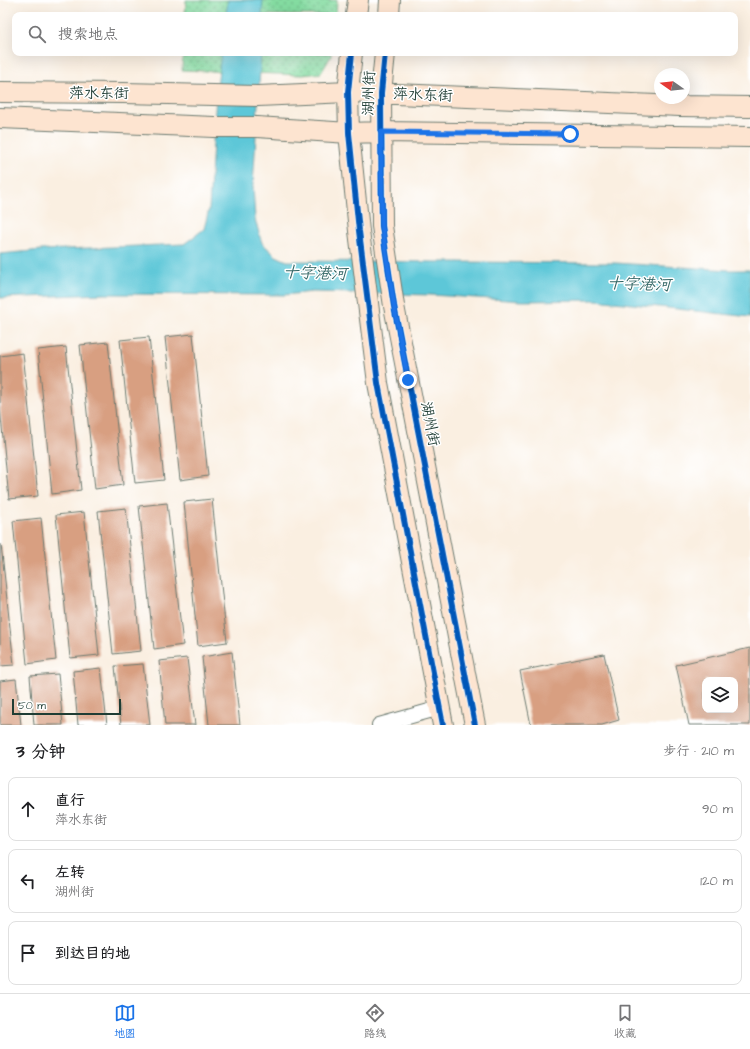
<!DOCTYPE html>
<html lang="zh">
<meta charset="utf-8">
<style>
:root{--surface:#fff;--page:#f2f2f2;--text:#202124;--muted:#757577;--line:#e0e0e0;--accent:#1a73e8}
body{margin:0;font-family:"Architects Daughter","LXGW WenKai TC",sans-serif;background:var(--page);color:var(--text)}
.controls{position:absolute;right:12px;bottom:12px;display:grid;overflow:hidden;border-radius:8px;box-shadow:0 4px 16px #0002}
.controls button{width:36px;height:36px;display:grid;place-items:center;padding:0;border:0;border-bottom:1px solid var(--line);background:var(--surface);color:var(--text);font:20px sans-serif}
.compass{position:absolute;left:654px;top:68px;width:36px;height:36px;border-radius:50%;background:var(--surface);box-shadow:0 4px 16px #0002;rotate:284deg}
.scale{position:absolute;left:12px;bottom:10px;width:109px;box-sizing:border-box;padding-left:4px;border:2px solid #1f3d34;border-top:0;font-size:11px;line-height:14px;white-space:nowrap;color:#1f3d34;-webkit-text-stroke:3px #fff;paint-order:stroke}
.stop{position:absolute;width:12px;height:12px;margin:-9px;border:3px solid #1a73e8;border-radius:50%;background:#fff}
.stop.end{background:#1a73e8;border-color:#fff;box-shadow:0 1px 4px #0008}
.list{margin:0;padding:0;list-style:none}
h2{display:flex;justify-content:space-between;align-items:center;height:52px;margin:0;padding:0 16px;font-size:17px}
h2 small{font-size:13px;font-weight:400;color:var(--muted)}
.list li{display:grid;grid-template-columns:26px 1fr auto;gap:12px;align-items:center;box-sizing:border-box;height:64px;margin:0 8px 8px;padding:0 8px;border:1px solid var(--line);border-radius:8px}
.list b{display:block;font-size:15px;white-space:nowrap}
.list p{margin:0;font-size:13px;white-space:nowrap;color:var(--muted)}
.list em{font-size:13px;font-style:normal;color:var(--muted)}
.icon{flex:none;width:22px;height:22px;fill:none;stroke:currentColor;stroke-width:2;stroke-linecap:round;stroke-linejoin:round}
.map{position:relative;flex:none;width:750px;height:725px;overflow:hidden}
.search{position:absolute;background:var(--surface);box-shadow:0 4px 16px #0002;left:12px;right:12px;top:12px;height:44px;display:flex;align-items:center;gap:10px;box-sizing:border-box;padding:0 14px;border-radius:8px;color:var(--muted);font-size:15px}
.sheet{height:268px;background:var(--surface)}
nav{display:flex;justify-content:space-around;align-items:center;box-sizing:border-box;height:56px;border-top:1px solid var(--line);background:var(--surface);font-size:11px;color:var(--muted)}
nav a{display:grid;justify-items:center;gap:2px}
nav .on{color:var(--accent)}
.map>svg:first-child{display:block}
</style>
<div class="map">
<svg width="750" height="725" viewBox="0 0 750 725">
<defs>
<pattern id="green-dots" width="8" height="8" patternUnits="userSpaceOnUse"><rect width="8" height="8" fill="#84dca1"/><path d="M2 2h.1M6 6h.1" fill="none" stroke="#6bb484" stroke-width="1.8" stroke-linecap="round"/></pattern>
</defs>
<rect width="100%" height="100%" fill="#fff"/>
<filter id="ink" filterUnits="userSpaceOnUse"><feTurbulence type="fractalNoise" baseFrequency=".025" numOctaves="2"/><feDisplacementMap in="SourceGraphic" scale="8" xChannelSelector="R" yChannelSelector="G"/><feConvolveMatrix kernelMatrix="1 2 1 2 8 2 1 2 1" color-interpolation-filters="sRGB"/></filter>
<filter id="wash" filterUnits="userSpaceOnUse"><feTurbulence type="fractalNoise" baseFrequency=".012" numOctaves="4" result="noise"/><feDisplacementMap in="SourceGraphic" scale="16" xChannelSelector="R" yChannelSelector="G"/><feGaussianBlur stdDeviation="0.9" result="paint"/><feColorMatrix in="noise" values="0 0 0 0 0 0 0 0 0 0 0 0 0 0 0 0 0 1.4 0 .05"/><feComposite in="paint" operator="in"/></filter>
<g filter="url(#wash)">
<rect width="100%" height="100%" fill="#faefe1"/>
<!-- green -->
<path fill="url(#green-dots)" stroke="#528c6a" d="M186,0H337L336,15H185Z
M183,53H331V56L321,73L302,75L182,70Z"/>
<!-- water -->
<path fill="#5dc7d8" stroke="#3e8286" d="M228,0H263L262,15H226Z
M221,53H261L253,186L255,219L262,243L276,256L287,261L615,263L730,270H750V317L596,300L522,301L431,295L313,292L284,295L104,294L0,298V254L42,250L184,244L204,229L209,209L216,95Z"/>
<g id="blocks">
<!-- building -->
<path fill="#d89f81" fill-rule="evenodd" d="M193,334L208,476L180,480L165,337Z
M149,337L164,480L135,483L120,340Z
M108,342L123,485L95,489L80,345Z
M66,347L81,490L52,494L38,350Z
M23,353L38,496L9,499L0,407V356Z
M212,499L227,642L198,646L184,502Z
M167,503L183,645L154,649L139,506Z
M126,508L141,651L113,654L98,511Z
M84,512L99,655L70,658L56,515Z
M41,518L56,660L27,664L13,521Z
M0,544H1L14,665L0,666Z
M750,648V725H689L676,665ZM705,680H735V710H705Z
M232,652L240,725H209L202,657Z
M604,654L619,720L602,725H531L520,671Z
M187,658L195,725H165L159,661Z
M143,664L150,725H121L115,666Z
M101,668L107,725H78L73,671Z
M58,674L63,725H34L30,676Z
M16,679L21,725H0V681Z"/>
</g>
</g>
<g filter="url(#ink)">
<use href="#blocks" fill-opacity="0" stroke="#6c7b71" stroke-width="1"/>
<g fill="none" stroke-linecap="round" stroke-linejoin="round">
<!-- street casing -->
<g stroke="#6c7b71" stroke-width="16">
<path id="street" d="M379,725L440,708"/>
</g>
<!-- secondary casing -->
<g stroke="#6c7b71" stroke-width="22">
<path id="secondary" d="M356,15L358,0
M389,15L390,0
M352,53L348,92L349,133L359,231L378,383L443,725
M385,53L381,93L382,226L394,306L475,725
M0,92L123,93L258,96L348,92L680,106L750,107
M0,118L214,127H257L349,133L381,132L750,137"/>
</g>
<!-- street -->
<use href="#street" stroke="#fff" stroke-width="14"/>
<!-- secondary -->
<use href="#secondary" stroke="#fde4d0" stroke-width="20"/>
<!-- cycleway casing -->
<g stroke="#fff" stroke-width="8">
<path id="cycleway" d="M352,53L348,92L349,133L359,231L378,383L443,725
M385,53L381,93L382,226L394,306L475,725"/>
</g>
<!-- cycleway -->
<use href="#cycleway" stroke="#0057b8" stroke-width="6"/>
</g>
</g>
<g fill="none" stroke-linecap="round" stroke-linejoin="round" filter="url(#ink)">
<!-- route -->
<path stroke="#1a73e8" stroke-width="5" d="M408,380L394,306L382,226L381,132L570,134"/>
</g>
<g text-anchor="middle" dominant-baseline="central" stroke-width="3" stroke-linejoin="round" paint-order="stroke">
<!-- street labels -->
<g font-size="15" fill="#1f3d34" stroke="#fff">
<text x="99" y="93">萍水东街</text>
<text transform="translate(369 93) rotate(-88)">湖州街</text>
<text transform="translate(423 95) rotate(2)">萍水东街</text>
<text transform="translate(430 424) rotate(79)">湖州街</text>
</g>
<!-- water labels -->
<g font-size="16" font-style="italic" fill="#326665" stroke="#fff">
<text transform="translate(315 273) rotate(2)">十字港河</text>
<text transform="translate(639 284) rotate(2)">十字港河</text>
</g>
</g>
</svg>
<div class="controls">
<button><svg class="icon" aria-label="layers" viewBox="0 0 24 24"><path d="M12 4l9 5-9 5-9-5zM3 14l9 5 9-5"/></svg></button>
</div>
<svg class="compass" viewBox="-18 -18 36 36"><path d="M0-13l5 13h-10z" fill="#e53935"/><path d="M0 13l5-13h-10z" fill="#757577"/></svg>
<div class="scale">50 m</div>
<div class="stop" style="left:570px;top:134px"></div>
<div class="stop end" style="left:408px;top:380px"></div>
<div class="search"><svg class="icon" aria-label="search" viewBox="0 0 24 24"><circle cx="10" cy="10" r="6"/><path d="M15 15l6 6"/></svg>搜索地点</div>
</div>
<section class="sheet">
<h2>3 分钟<small>步行 · 210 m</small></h2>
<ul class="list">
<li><svg class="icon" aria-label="ahead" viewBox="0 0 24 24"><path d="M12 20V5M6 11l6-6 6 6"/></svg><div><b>直行</b><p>萍水东街</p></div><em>90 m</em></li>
<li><svg class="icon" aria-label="left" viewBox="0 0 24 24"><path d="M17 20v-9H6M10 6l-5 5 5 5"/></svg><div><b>左转</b><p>湖州街</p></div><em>120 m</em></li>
<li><svg class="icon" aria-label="arrive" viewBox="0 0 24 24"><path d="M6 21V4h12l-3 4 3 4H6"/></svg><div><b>到达目的地</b></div></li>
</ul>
</section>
<nav>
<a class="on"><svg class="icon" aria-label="map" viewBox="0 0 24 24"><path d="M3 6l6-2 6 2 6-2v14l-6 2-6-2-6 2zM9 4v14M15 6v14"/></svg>地图</a>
<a><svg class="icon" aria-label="directions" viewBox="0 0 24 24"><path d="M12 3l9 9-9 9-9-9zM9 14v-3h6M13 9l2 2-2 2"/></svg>路线</a>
<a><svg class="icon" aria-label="saved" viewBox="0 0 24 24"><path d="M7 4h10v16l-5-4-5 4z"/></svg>收藏</a>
</nav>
